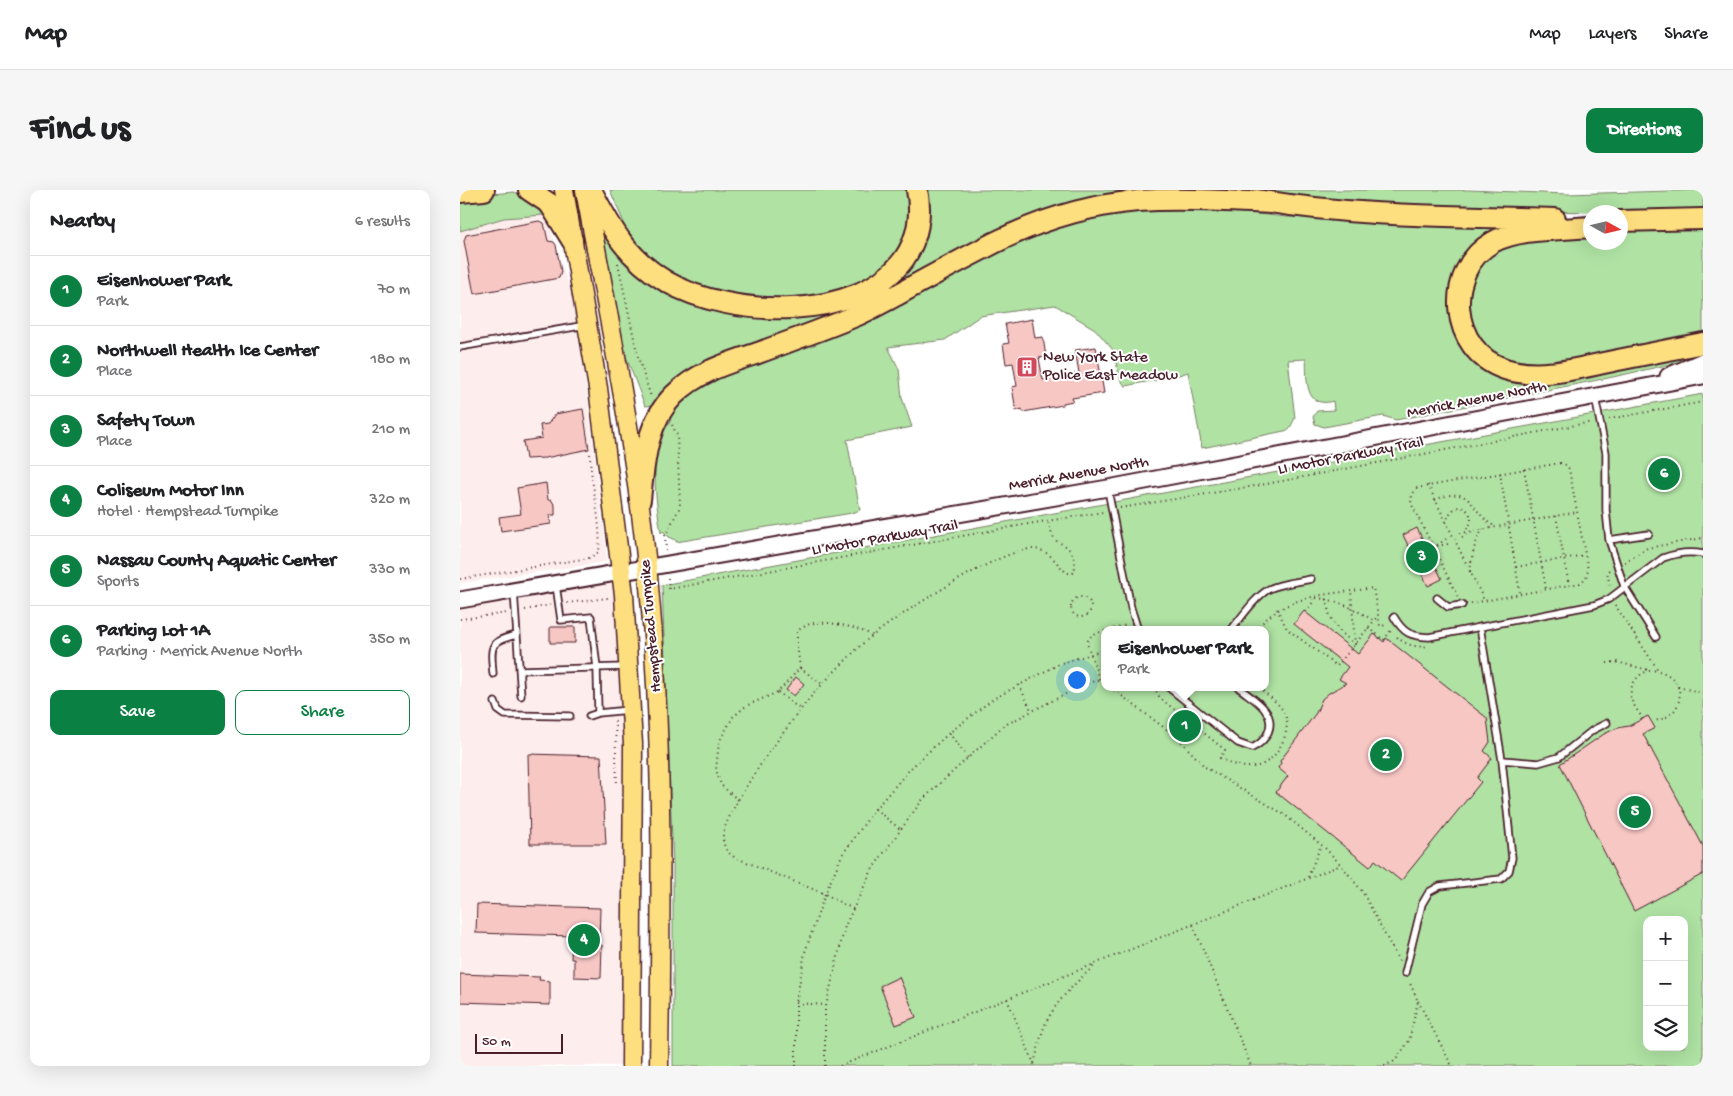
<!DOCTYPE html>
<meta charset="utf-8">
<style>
:root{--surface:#fff;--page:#f6f6f6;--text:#202124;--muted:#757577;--line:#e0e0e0;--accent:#0b8043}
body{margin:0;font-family:"Gochi Hand",sans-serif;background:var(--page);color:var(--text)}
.controls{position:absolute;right:15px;bottom:15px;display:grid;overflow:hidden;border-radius:10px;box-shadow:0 5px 20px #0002}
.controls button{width:45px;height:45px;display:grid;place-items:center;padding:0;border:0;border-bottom:1px solid var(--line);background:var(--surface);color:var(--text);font:25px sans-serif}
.compass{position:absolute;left:1123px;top:15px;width:45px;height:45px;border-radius:50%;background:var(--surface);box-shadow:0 5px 20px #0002;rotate:98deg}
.scale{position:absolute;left:15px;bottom:12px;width:88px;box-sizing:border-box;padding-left:5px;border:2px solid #4a1f2b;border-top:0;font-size:14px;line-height:18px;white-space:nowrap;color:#4a1f2b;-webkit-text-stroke:4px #fff;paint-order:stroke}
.you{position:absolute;left:616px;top:489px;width:18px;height:18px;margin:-12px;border:4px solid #fff;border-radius:50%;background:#1a73e8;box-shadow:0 0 0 8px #1a73e833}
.badge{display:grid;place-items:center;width:32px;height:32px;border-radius:50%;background:var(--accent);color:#fff;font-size:16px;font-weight:700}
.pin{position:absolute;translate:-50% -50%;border:2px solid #fff;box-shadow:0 1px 5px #0006}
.popup{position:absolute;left:641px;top:436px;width:168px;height:65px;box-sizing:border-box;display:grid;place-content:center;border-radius:10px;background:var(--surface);filter:drop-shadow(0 1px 4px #0005);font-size:16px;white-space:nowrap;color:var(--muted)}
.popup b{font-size:19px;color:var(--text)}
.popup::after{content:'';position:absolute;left:50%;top:100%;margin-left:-10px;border:10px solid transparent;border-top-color:var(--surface)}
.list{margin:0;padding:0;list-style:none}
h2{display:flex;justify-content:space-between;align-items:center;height:65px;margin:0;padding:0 20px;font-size:21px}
h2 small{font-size:16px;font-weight:400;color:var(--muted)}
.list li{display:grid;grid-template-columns:32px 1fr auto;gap:15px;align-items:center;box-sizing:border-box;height:70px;padding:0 20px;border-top:1px solid var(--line)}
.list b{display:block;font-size:19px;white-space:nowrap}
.list p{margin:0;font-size:16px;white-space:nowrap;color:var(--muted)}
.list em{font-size:16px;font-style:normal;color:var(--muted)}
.actions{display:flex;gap:10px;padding:15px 20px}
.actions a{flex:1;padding:11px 0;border:1px solid var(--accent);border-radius:10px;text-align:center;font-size:18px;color:var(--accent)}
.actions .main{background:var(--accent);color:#fff}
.icon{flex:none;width:28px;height:28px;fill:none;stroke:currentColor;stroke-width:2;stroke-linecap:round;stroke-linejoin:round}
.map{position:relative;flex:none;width:1243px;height:876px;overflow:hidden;border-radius:10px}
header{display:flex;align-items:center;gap:30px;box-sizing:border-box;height:70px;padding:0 25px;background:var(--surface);border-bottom:1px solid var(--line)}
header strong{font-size:24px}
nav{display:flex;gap:28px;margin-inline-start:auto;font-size:18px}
.intro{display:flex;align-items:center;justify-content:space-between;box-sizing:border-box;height:120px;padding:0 30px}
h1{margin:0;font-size:35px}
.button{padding:12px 22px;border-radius:10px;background:var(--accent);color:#fff;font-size:18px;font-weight:700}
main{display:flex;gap:30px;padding:0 30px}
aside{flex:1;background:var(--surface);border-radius:10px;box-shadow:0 5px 20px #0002}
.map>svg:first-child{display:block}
</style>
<header>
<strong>Map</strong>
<nav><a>Map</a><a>Layers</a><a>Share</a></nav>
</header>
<div class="intro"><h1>Find us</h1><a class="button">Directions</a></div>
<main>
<aside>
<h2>Nearby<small>6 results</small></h2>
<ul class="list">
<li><span class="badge">1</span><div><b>Eisenhower Park</b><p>Park</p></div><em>70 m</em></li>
<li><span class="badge">2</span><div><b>Northwell Health Ice Center</b><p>Place</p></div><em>180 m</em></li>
<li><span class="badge">3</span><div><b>Safety Town</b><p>Place</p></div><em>210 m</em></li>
<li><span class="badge">4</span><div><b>Coliseum Motor Inn</b><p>Hotel · Hempstead Turnpike</p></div><em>320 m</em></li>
<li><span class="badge">5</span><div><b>Nassau County Aquatic Center</b><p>Sports</p></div><em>330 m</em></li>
<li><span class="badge">6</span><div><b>Parking Lot 1A</b><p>Parking · Merrick Avenue North</p></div><em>350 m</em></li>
</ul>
<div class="actions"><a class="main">Save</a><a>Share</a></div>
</aside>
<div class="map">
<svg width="1243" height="876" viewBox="0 0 1243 876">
<rect width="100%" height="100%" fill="#fff"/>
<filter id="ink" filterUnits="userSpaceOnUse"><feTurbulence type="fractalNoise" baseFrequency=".02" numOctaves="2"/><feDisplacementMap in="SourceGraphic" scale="10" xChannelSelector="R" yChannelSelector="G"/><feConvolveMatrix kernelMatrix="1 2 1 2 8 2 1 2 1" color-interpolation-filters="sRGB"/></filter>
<g filter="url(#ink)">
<!-- built -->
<path fill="#fdeeed" d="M84,25L87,28L117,122L147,368L146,372L0,393V41L44,28Z
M161,383L166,444L170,876H0V411Z"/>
<!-- green -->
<path fill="#afe2a3" stroke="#7c8067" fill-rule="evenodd" d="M150,0H450L453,7L444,58L422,83L378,103L310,112L237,98L182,66L158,37L164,33Z
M466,0H685L686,5L447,91L442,87C464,57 474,39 466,0Z
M798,0H1009L1107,4L1243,0V18L1165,22L1022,21L843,6Z
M53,2C67,6 82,8 84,25L44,28L0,41V7Z
M706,17L760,20L826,27L1048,35L992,100L1036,183L1243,160V167L1153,187L936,230L923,226L864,237L855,234L853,227L857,221L874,220L873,211C870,212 865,213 861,212C844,210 847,181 846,169L828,170L835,228L829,240L742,258L728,182L716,186L665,196L660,189L653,160L635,139L595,115L520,126L485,150L428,157L439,179L442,208L452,237L387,250L400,320L392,323L216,352V350L209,347L203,341L201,343C195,305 190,269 204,233L208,236L211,229L208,226L227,205L249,191L550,54L602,35L653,21Z
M1243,37V147L1090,177L1061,176L1033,164L1012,141L1006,112L1013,83L1031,61L1055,50L1130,43V52H1160L1161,41Z
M142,38L152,57L160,60L211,102L379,119L375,128L196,215L185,216L165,164Z
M1243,204V876H213V676L202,395ZM645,440H805V497H645ZM1187,730H1224V857H1187Z"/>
<!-- building -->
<path fill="#f7c7c4" stroke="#4a1f2b" d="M79,31L84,33L88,51L94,52L96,55L101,82L99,88L14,104L4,51L6,45Z
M572,129L575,148L583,147L586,167L579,168L583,190L619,183L615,160L636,157L644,203L612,208L613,211L603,213V215L563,222L562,219L556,221L552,197L557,196L553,173L546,174L543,154L549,153L545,134Z
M123,219L129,259L85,268L66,269L63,251L82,248L80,235L88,234L95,224Z
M86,293L88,310L91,309L95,316V325H90L91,334L41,341L39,327L61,324L57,298Z
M957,338L982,389L968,396L943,345Z
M844,421L898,464L914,444L924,452L926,448L1027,528L1030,552L1024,561L1032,568L1017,588L1021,592L941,691L915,670L910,677L816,602L828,586L818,578L821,573L820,571L856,523L862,509L869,503L886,493L879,489L888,477L834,434Z
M90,437H115V453H90Z
M336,487L344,494L334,506L326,500Z
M1188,526L1195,538L1183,544L1243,656V684L1174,721L1100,574L1144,544L1157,538L1169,536Z
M68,564L141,566L146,654H70Z
M17,714L140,718L139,755H142L141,788L114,787V769H111L112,746L16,743Z
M0,784L80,787L79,790L90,791V815L0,812Z
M439,787L456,827L436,835L420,796Z"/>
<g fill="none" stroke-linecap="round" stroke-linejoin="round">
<!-- service casing -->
<g stroke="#4a1f2b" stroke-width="9">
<path id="service" d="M0,157L126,135
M1135,207L1146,263V320L1149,350L1164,396L1196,447
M648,300L671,418L678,440
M1149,350L1189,344
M96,395L101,430L131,427L137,478L138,523
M54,401L61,506
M977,408L988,417L1002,415
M934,427C944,444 951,446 969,447L1134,415L1149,409L1203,368C1216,363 1229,361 1243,364
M771,440C782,427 794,408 809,399C821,393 838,392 851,389
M60,480L166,477
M33,484C31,457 28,451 57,445
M708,497L778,553L792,558C807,551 816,535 805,520C799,511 786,504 778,497
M35,512L38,520L45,525L110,526
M129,526L138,523L169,520
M1042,570L1078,573L1099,567L1133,540L1147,533
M945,783L962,714L969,702L980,696L1041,689L1049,681L1052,668L1042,570L1020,437"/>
</g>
<!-- secondary casing -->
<g stroke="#4a1f2b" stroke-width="19">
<path id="secondary" d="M1208,186L1243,171
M0,410L648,298L1243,186"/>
</g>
<!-- primary casing -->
<g stroke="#4a1f2b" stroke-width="21">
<path id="primary" d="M104,0L138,198L164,405L173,554L171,876
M125,0C148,125 174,249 187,376C204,542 201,709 199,876"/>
</g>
<!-- motorway casing -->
<g stroke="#4a1f2b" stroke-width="24">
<path id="motorway" d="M69,0L90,14L112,50
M131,0C152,40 167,68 207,92C270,128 397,133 444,69C458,49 462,24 457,0
M0,2L24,0
M797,10C895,27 996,26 1095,29
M1160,31L1243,29
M1130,37C1101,40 1059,38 1033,52C983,80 989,161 1045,179C1080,190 1118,178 1153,171C1183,165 1213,159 1243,153
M180,310C184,273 186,233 214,205C237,182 268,173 298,163C330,151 362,140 393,127C408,121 423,112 437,105C469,87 501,70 534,53C578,31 628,15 678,11C722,8 766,11 810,13"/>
</g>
<!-- path -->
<path stroke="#4a1f2b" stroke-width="2" stroke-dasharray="1 4" stroke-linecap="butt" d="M158,73L178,167L191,207
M1149,229L1243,212
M1100,273L1106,275L1109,279L1128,380L1126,388L1120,393L1002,415L951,313L952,305L957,298Z
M1064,279L1086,399
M1040,283L1060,403
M968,295L1024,410
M975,310C1015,292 1009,324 1036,337
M660,318L801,295L1132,232
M1096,326L1109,395
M986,333C995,300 1023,327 1005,340
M1000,343L1015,341L1117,322
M1002,347L1013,342
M977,356L988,354
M973,358L986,349
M206,361L205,346L220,317L217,245L212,235
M1165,372L1187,358L1243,348
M1056,377L1125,365
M1149,380L1147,382L1150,397
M1010,382C1012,365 1014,353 1023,339
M208,388L209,399L568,334L643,322
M0,389L129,368L139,362C142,328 130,295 130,261
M611 417a10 10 0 1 1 20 0a10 10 0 1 1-20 0Z
M856,408C879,410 895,419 914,431
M867,409C868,432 878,441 895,454L891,401
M107,413L147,408L149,412
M1155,415L1198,480
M817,419L827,439L877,476L918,426
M65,420L90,415
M846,422L853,412V409
M0,429L48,423
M908,438L924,450L931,440
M649,440L667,435
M796,440C825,403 869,405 913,398L920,436L928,435
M645,441C636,443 630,444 627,453L639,489L645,494
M937,447C946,455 957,458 969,456
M1147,473L1156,472L1189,480
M340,478L362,494
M559,495L571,520
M650,497L718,548L745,577L825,625L865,658L881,675L902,701L939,771
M694,497L700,508L765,560L760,568C787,583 809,581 823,551C826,545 828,534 826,528C823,515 808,506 798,497
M1218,497L1243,503
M318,502L341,520
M1183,529C1179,523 1174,516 1171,509C1170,504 1171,498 1173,494C1187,466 1228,486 1218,514C1214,525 1204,529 1194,531
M155,531L157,596
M489,543L508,568
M278,610L261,595L256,580L259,552L273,527L286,516L318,502L340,478L337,454V441C340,439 344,437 347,435C364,428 398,438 414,446
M415,619L440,639
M848,687L861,655
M393,719L365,704L274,667C267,662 264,658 263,649C260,624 336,524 355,502C369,487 385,471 400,456C426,432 541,357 574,359C590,360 596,374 607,383H613C618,375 613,363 607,357C602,353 597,353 594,348C591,343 590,337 588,332
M733,735L791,876
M547,809L575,876
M958,811L992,876
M336,813L366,815
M574,873C578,861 580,847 585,835C596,810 616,793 636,774
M336,876V813L345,762L365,704L382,665L415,619L452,577L489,543L533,509L601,473L645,460
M365,876V820L385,736L413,678L463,609L543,536L625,494L645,488
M380,876L881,675
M924,876L935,871L949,851L958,811L949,791"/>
<!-- service -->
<use href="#service" stroke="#fff" stroke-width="5.5"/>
<!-- secondary -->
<use href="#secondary" stroke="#fff" stroke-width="15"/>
<!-- primary -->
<use href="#primary" stroke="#fedf80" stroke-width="18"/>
<!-- motorway -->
<use href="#motorway" stroke="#fedf80" stroke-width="20"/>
</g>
</g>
<!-- icons -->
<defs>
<g id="building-square" transform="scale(1.125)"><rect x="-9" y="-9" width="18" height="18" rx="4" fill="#d1495b" stroke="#fff"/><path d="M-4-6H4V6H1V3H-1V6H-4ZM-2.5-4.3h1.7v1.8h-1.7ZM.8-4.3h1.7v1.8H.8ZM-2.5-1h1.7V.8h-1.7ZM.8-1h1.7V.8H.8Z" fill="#fff"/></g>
</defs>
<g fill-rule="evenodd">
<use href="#building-square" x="567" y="177"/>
</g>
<g text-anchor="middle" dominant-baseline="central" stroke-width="4" stroke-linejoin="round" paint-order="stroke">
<!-- poi labels -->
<g font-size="16" fill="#4a1f2b" stroke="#fff" text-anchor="start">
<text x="583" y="168">New York State<tspan x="583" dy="18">Police East Meadow</tspan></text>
</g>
<!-- street labels -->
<g font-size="16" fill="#4a1f2b" stroke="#fff">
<text transform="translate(1017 211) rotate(-11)">Merrick Avenue North</text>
<text transform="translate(891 267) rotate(-11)">LI Motor Parkway Trail</text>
<text transform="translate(619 285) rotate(-10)">Merrick Avenue North</text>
<text transform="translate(425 349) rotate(-10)">LI Motor Parkway Trail</text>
<text transform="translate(192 436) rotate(-95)">Hempstead Turnpike</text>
</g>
</g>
</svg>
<div class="controls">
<button>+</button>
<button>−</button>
<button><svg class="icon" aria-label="layers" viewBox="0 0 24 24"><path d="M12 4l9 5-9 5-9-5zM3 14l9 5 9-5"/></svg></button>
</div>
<svg class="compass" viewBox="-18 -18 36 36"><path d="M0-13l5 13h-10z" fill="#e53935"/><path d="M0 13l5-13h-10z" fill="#757577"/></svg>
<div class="scale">50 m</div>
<div class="you"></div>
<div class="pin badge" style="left:725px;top:536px">1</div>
<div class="popup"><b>Eisenhower Park</b>Park</div>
<div class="pin badge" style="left:926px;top:565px">2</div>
<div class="pin badge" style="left:962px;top:367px">3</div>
<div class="pin badge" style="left:124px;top:750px">4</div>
<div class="pin badge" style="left:1175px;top:622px">5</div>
<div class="pin badge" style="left:1204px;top:284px">6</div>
</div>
</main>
